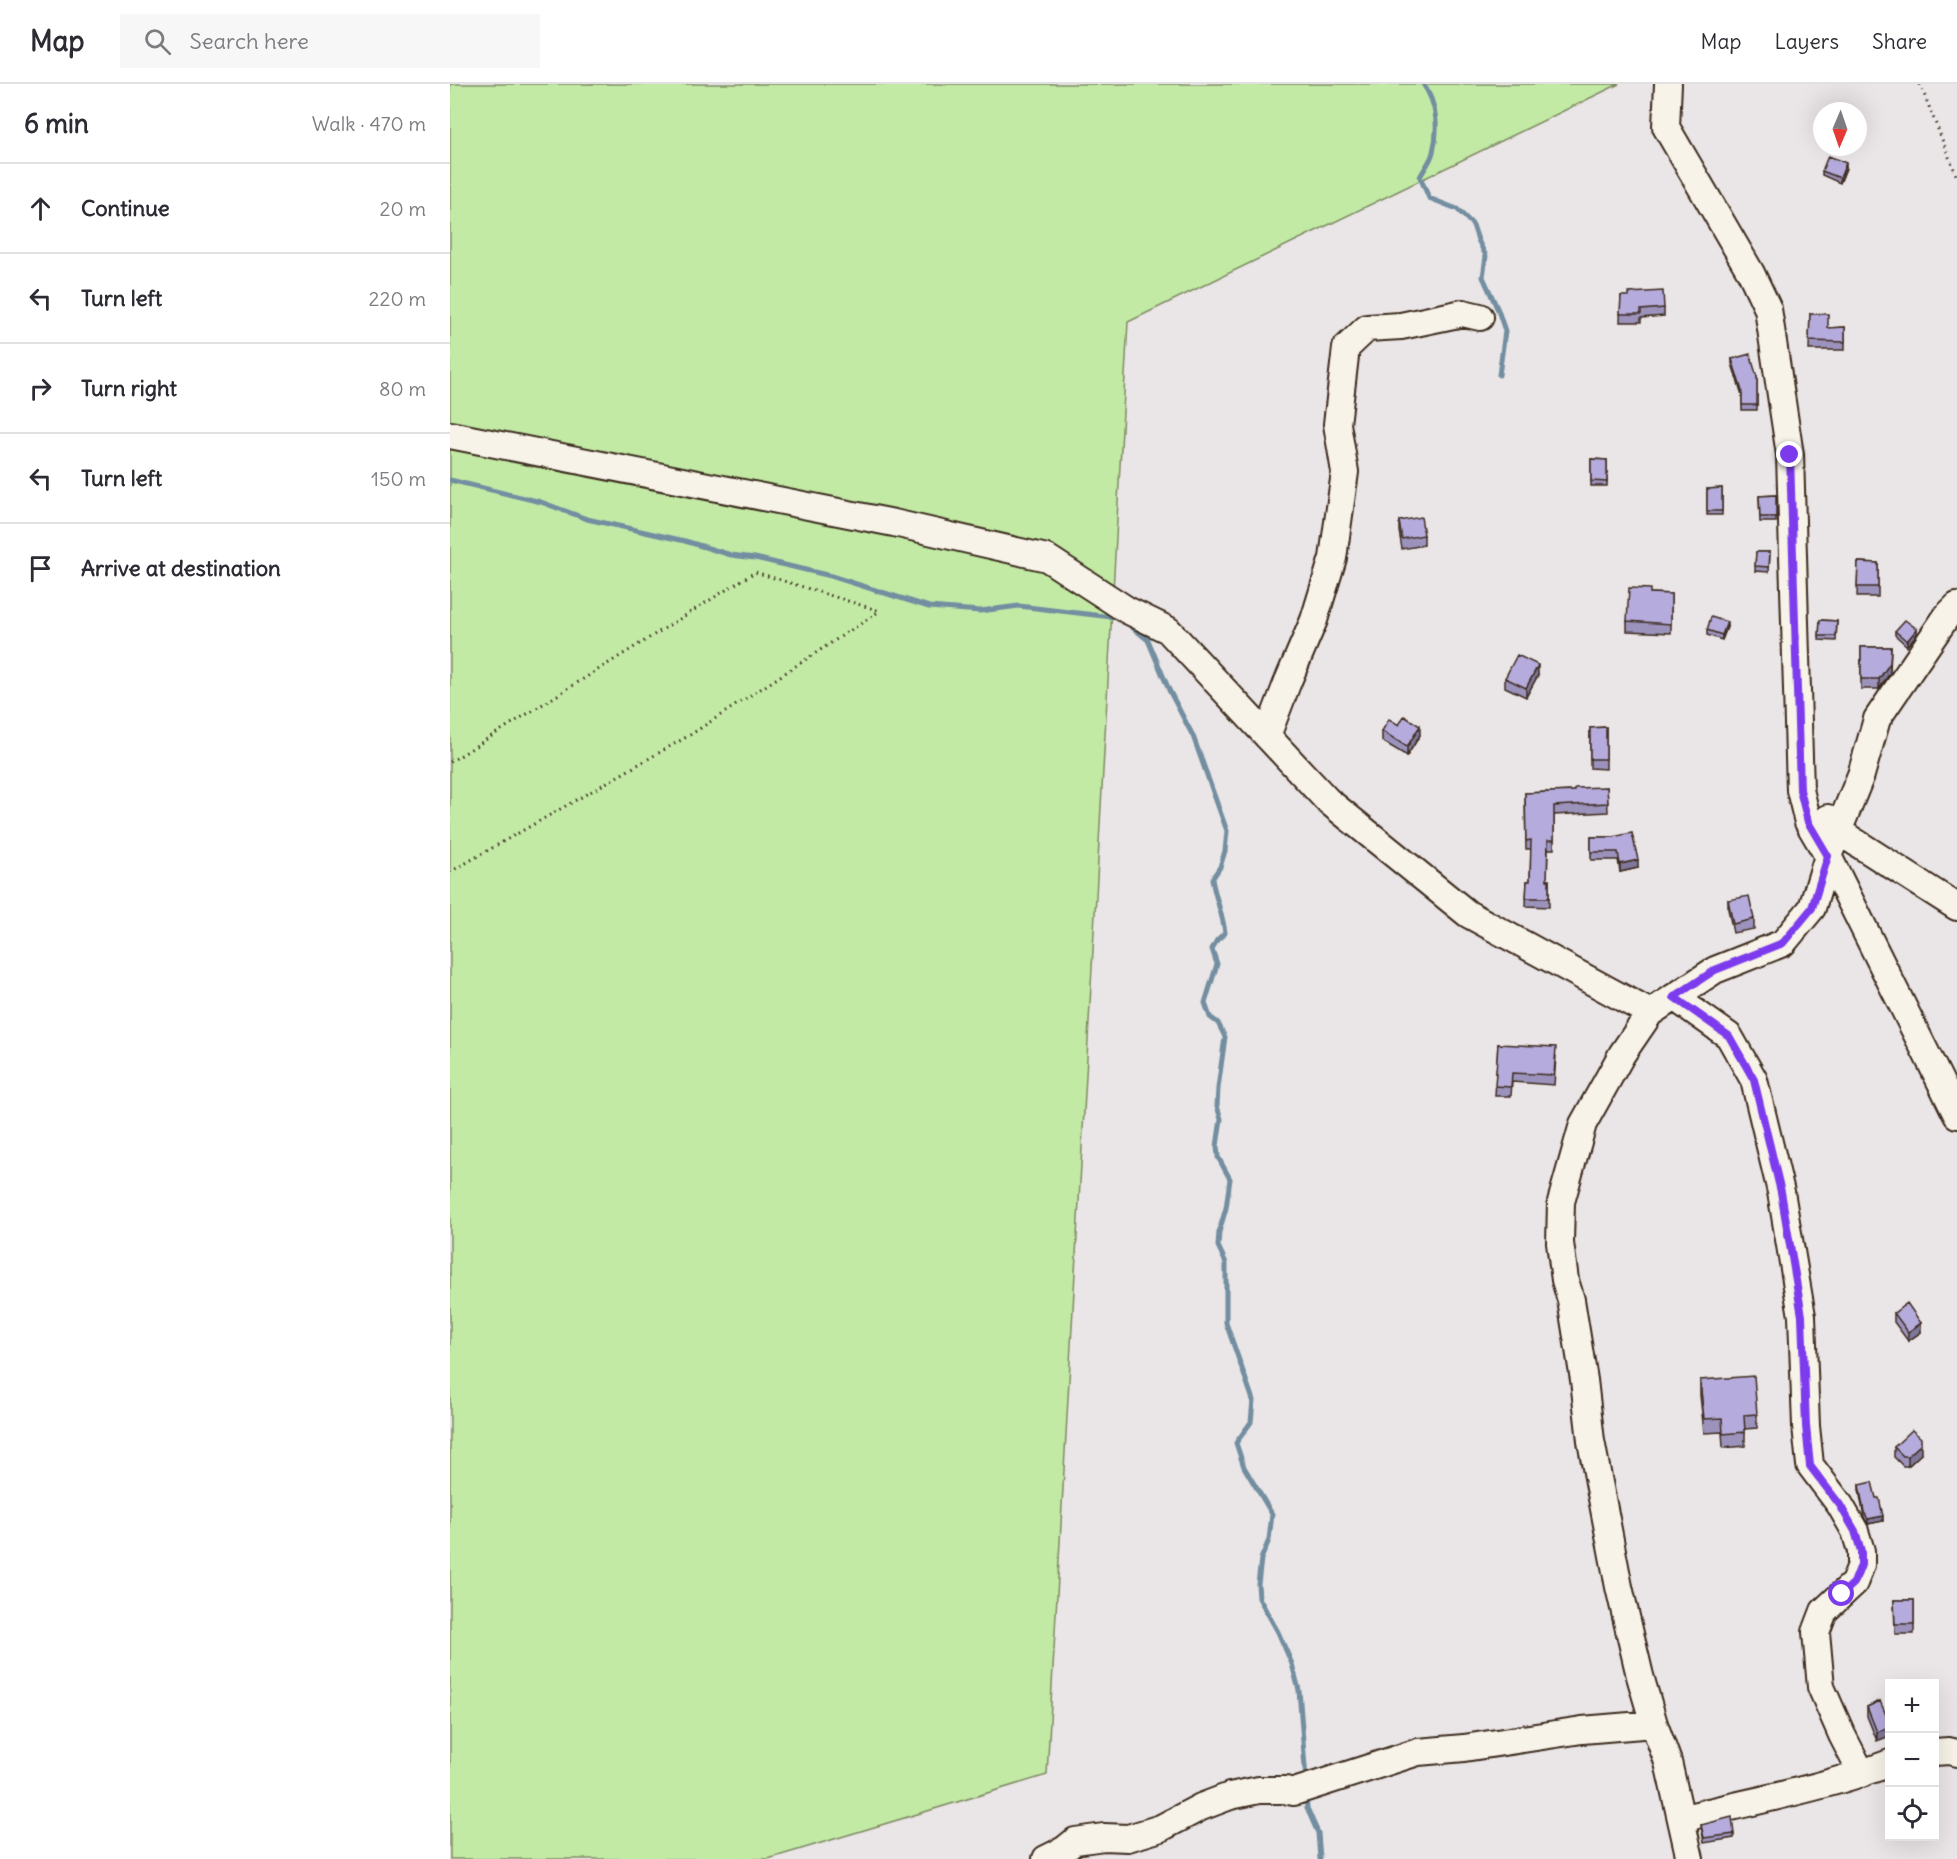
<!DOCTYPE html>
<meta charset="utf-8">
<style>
:root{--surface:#fff;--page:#f7f7f7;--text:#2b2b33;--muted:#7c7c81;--line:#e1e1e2}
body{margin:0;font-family:Delius,sans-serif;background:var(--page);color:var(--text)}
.controls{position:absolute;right:18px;bottom:18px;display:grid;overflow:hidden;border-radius:0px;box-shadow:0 6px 24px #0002}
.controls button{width:54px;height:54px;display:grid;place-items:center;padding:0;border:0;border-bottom:2px solid var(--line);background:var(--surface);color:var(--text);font:30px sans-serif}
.compass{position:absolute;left:1363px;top:18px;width:54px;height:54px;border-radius:50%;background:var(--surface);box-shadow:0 6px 24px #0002;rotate:182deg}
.stop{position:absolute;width:18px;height:18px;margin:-14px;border:4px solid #7c3aed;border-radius:50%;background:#fff}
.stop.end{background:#7c3aed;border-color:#fff;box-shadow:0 2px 6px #0008}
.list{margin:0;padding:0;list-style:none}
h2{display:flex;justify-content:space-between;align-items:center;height:78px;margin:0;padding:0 24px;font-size:26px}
h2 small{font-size:20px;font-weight:400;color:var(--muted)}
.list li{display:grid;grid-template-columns:39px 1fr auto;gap:18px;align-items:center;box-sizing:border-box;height:90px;padding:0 24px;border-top:2px solid var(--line)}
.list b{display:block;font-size:22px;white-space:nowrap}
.list em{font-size:20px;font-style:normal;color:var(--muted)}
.icon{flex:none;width:33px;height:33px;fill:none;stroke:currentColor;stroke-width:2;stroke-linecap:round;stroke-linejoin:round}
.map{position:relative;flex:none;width:1507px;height:1775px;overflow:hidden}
header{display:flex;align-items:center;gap:36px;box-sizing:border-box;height:84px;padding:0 30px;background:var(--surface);border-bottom:2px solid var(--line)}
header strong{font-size:28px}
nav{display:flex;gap:33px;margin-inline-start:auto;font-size:21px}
.search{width:420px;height:54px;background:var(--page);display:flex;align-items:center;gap:15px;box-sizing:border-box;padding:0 21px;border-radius:0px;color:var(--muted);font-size:22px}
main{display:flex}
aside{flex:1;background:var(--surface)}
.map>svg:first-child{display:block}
</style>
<header>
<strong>Map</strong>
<div class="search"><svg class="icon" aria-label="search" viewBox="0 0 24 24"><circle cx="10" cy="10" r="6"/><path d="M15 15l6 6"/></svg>Search here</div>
<nav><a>Map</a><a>Layers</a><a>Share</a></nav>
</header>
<main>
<aside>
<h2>6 min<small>Walk · 470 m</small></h2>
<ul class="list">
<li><svg class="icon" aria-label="ahead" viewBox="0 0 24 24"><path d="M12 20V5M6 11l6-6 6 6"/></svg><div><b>Continue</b></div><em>20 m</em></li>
<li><svg class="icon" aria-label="left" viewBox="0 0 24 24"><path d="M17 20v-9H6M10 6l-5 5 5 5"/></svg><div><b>Turn left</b></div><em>220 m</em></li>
<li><svg class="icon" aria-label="right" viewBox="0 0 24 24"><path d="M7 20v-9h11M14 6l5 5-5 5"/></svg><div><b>Turn right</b></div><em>80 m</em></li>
<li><svg class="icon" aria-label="left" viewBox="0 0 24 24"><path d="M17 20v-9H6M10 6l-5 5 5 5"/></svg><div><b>Turn left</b></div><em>150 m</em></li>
<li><svg class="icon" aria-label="arrive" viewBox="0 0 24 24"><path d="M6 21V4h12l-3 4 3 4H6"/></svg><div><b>Arrive at destination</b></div></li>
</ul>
</aside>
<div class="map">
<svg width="1507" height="1775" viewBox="0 0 1507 1775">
<rect width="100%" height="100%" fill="#eae5e6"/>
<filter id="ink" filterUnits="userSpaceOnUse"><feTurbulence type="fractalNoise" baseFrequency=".0167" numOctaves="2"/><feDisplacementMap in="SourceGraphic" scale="12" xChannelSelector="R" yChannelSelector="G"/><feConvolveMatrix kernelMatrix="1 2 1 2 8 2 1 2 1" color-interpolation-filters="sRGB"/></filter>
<g filter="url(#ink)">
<!-- green -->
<path fill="#c2eaa5" stroke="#7e8a62" stroke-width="1.5" d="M0,0H1169L678,238L597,1691L318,1775H0Z"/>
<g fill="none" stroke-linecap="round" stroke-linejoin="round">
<!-- stream -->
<path stroke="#728ea0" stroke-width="5" d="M973,0C987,19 989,45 983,68C981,77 974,85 970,93L979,114L1007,125L1023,141L1028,156L1036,172L1033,193L1048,226L1055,247L1049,291
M0,396L91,418L137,435L235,457L281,471L305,474L381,492L479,523L530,527L569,522L670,534
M677,539L698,556L719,606L743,652L777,747L775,767L770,783L762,795C765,814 773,830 775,849L767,856L762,865L767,880L755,919L760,933L768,939L775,953L768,1004L767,1022L771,1035L767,1062L768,1073L780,1095L776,1124L769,1148L768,1162L776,1179V1239L803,1316L801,1338L786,1359L794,1383L822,1430L819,1456L811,1475L808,1500L809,1514L828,1548L842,1580L849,1606L856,1696
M856,1711L857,1724L868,1749L870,1775"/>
<!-- minor casing -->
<g stroke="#3b2a1e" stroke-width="30">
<path id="minor" d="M1218,0L1216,43L1301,189L1318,225L1340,371L1350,706L1358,738L1378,772L1507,1031
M0,351L444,439L597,474L677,526L718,546L877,716L1018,830L1200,929
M817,652L838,597L864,536L883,474L895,388L887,340L896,264L917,244L951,242L1013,229L1030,233
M1378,734L1388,747L1507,823
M1224,913L1279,952L1304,996L1331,1108L1352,1232L1356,1342L1360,1381L1390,1421L1405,1447L1411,1467V1481L1404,1499L1374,1527L1366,1548L1371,1603L1392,1651L1412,1690
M1484,1668L1499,1667L1507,1669
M1231,1735C1301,1717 1372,1705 1440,1679
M596,1775L614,1766L625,1757L654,1753L678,1754L711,1744L751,1723L780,1712L809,1706H835L844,1708L968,1668L1014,1664L1132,1646L1204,1640
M1240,1775L1218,1678L1204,1640L1190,1592L1169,1503L1141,1357L1134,1296L1121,1216L1115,1196L1110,1159L1111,1118L1133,1040L1172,970L1200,929L1265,886L1333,859L1362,824L1378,772L1411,691L1427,635L1497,532L1507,522"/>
</g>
<!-- path -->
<path stroke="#3b2a1e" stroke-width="3" stroke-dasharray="1.5 4.5" stroke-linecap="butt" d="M1470,0L1507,93
M0,678L305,488L430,527
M0,788L240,651L430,527"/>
<!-- minor -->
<use href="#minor" stroke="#f7f3e8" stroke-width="26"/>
</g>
<!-- wall -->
<path fill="#9c93bd" stroke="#3b2a1e" stroke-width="1.5" d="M1396,84L1390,99L1372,91V87Z
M1171,212L1214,224V232L1191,234V238H1170Z
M1360,230L1378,244L1395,243V266H1359Z
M1282,275L1307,293V326H1292V311L1282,280Z
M1141,375L1157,376V402H1141Z
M1272,404V431H1257V405Z
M1326,411V438H1310L1309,412Z
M949,437L974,451V461L952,465L949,447Z
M1306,468H1320L1319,488L1305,487Z
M1408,478L1428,479V513H1407Z
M1200,509L1221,510V549L1177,547V537Z
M1370,536L1387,537L1386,557L1369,556Z
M1277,543L1272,556L1257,551V546Z
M1445,547L1467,550L1457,562L1445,551Z
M1411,563H1441L1440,589L1429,605H1411Z
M1088,591L1076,613L1055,603V594Z
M949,641L970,651L957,672L932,657V647Z
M1156,643V685L1140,684V644Z
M1157,703L1158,728L1104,731V765H1098L1097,796H1099V823L1076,822L1077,797H1080L1081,765H1076L1075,709L1125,707Z
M1141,753H1163L1188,784L1170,788L1168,776H1141Z
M1278,816L1304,835V845L1283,849L1278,825Z
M1048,960L1106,972L1104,1001L1062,998L1061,1012H1045Z
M1444,1229L1471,1248L1458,1257L1444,1238Z
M1250,1296L1307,1330V1344L1295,1345V1362L1273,1364L1272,1348L1254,1349L1250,1311Z
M1444,1363L1471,1370L1458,1382H1453L1444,1373Z
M1409,1401L1426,1414L1433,1437L1418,1440L1414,1433L1409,1406Z
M1444,1516H1464V1550H1445Z
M1430,1617L1427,1657L1417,1632V1623Z
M1251,1741L1284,1750V1754L1254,1759Z"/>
<!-- shaded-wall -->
<path fill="#7f789a" stroke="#3b2a1e" stroke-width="1.5" d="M1396,79V84L1390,99V94Z
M1277,538V543L1272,556V551Z
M1467,545V550L1457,562V557Z
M1440,579V589L1429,605V595Z
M1088,581V591L1076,613V604Z
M970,642V651L957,672V663Z
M1188,776V784L1170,788V780Z
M1471,1239V1248L1458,1257V1248Z
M1471,1360V1370L1458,1382V1372Z
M1433,1432V1437L1418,1440V1435Z
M1440,1643V1652L1427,1657V1648Z"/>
<!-- building -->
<path fill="#b5abdc" stroke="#3b2a1e" stroke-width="1.5" d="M1378,72L1396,79L1390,94L1372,87Z
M1213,207L1214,224L1191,226V230H1170L1171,212H1179V209Z
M1360,230H1378V244L1395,243V258L1359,257Z
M1300,270L1307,293V321H1292V307L1282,275Z
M1141,375L1157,376V398L1141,397Z
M1272,404V427H1257V405Z
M1326,411V433H1310L1309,412Z
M971,433L974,451L952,455L949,437Z
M1306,468H1320L1319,483L1305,482Z
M1408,478L1428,479V503H1407Z
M1179,504L1200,505V509L1221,510V540L1177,537Z
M1261,533L1277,538L1272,551L1257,546Z
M1370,536L1387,537L1386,552H1369Z
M1455,536L1467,545L1457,557L1445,547Z
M1411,563H1441L1440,579L1429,595H1411Z
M1067,571L1088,581L1076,604L1055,594Z
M954,632L970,642L957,663L932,647L939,635L949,641Z
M1156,643V675H1140V644Z
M1157,703L1158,719L1104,722V756H1098L1097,796H1099V814H1076L1077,797H1080L1081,756L1076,757L1075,709L1125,707V704Z
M1182,749L1188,776L1170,780L1168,768H1141V753H1163Z
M1299,812L1304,835L1283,840L1278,816Z
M1048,960L1106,963L1104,991L1062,989L1061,1003L1045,1002Z
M1457,1219L1471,1239L1458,1248L1444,1229Z
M1304,1292L1307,1330L1294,1331L1295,1348L1273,1350L1272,1334L1254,1335L1250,1296Z
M1462,1346L1471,1354V1360L1458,1372H1453L1444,1363Z
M1422,1398L1426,1414H1429L1433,1432L1418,1435L1414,1428L1409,1401Z
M1444,1516H1464V1540H1445Z
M1430,1617L1440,1640V1643L1427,1648L1417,1623Z
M1282,1733L1284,1750L1254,1754L1251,1741Z"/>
</g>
<g fill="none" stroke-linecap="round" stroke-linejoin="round" filter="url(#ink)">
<!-- route -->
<path stroke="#7c3aed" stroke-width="8" d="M1340,371L1350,706L1358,738L1378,772L1362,824L1333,859L1265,886L1224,913L1279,952L1304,996L1331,1108L1352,1232L1356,1342L1360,1382L1390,1421L1405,1447L1411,1467V1481L1404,1499L1392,1510"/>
</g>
</svg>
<div class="controls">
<button>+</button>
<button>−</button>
<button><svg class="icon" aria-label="locate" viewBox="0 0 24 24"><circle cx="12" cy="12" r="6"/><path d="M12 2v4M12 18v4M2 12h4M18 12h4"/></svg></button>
</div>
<svg class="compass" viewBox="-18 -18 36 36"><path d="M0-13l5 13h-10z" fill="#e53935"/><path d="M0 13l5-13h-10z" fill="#7c7c81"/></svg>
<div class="stop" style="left:1392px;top:1510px"></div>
<div class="stop end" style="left:1340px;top:371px"></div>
</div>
</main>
